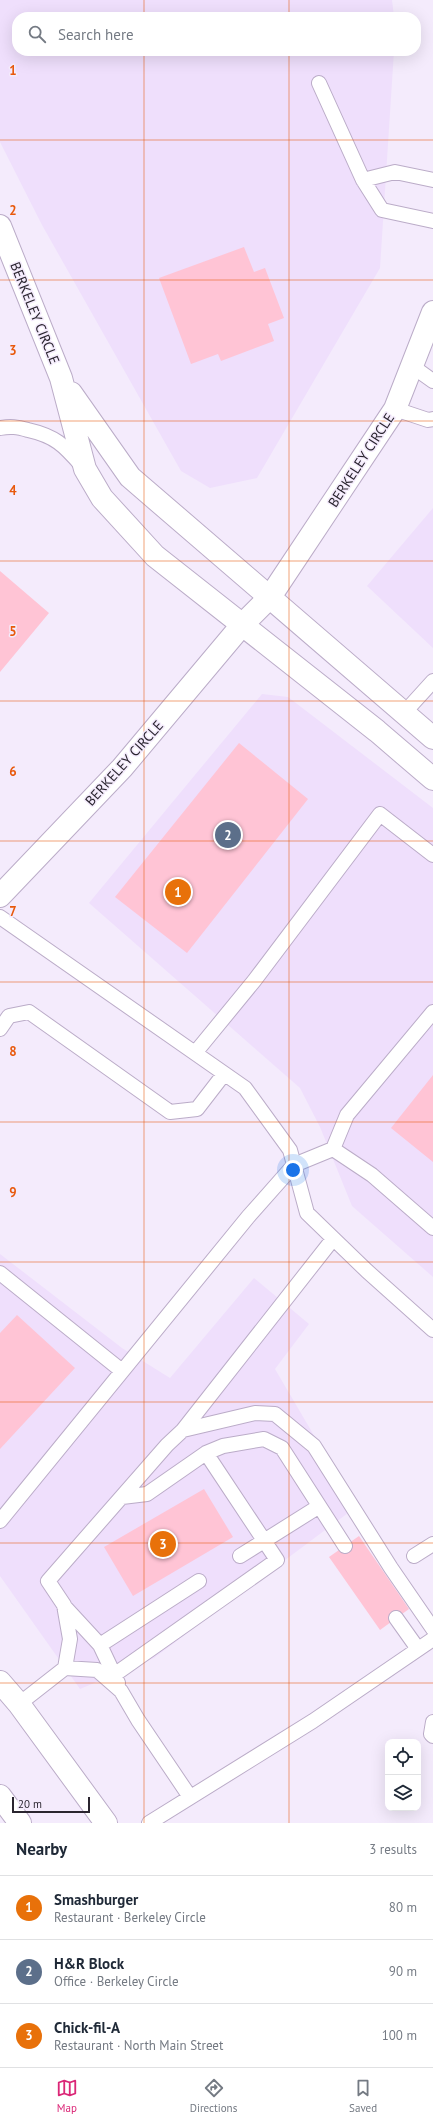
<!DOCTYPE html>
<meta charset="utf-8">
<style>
:root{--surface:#fff;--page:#f6f6f7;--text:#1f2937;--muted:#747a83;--line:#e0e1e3;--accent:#db2777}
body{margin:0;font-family:"PT Sans",sans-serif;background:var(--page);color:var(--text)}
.controls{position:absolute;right:12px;bottom:12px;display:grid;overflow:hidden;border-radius:8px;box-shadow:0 4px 16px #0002}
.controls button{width:36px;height:36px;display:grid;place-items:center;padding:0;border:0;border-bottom:1px solid var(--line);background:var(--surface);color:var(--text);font:20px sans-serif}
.scale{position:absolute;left:12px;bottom:10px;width:78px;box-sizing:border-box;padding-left:4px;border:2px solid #2a252f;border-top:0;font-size:11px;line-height:14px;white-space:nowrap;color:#2a252f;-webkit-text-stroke:3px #f4ebfc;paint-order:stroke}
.you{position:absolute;left:293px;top:1170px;width:14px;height:14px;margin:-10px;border:3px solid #fff;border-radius:50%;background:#1a73e8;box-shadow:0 0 0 6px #1a73e833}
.badge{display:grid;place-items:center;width:26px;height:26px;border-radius:50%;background:var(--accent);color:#fff;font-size:13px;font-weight:700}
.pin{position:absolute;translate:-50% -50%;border:2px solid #fff;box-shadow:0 1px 4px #0006}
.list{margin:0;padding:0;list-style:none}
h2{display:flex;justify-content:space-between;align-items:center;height:52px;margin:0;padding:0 16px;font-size:17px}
h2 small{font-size:13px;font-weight:400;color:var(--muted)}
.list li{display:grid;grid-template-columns:26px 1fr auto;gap:12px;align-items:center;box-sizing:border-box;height:64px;padding:0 16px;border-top:1px solid var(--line)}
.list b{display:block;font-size:15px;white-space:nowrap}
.list p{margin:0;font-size:13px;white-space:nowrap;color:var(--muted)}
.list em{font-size:13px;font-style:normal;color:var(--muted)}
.icon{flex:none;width:22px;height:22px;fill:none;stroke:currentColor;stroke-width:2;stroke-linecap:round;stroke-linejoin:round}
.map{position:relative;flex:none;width:433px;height:1823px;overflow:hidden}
.search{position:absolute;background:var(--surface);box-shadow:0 4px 16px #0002;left:12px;right:12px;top:12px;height:44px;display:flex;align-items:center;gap:10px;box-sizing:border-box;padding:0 14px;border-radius:16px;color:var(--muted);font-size:15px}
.sheet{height:244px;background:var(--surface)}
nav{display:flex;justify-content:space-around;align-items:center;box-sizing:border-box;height:56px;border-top:1px solid var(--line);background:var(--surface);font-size:11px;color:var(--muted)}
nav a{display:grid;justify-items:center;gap:2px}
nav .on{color:var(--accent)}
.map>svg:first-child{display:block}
</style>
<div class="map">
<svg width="433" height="1823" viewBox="0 0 433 1823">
<rect width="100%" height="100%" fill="#f4ebfc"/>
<!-- built -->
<path fill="#efdffc" d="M0,0H392L394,17H17V51H394L380,268L257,478L210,488L181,471L42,225L0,142Z
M433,508V648L367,586Z
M262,694L288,697L433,808V1277L352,1206L320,1127L300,1088L89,903Z
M0,1254L122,1348L170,1378L254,1278L309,1324L275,1369L356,1507L154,1658L80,1689L0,1576Z"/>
<!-- building -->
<path fill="#ffc4d5" d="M244,247L254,272L265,268L284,318L268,324L274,341L221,361L218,354L191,364L159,278Z
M0,571L49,613L0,672Z
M239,743L308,799L187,953L115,897Z
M433,1075V1162L391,1128Z
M17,1315L75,1368L0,1449V1333Z
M204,1489L233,1537L133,1596L104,1547Z
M359,1536L409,1609L380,1630L329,1557Z"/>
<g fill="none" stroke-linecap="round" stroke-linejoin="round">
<!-- lane casing -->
<g stroke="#bbacc8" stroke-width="16">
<path id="lane" d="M319,83L363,180L382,210L433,221
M363,180L395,172L433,180
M412,366L433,381
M395,409L428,420L433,419
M0,428C11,426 17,427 28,430C55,436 64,445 82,466
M404,713L433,681
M0,917L245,1088L290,1150L307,1213L367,1271L433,1330
M0,1029L9,1016L29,1012L170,1112L197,1109L224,1074
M195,1053L254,981L380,814L433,855
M333,1149L347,1115L433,1012
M0,1273L122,1371
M183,1430L255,1413L275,1414L314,1446L391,1568L433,1629
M122,1497L147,1494L206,1453L223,1446L264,1439L282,1448L345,1546
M0,1521L248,1217L294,1165L333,1149L372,1175L433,1228
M240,1556L318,1507
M414,1556L433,1544
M64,1606L100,1645L118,1683
M396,1618L418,1649
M100,1645L199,1581
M114,1675L277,1560L206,1453
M19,1704L65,1668
M433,1722L431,1734L433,1736
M190,1797L138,1720L121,1691L97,1670L65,1668L70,1639L64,1605L48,1581L167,1445L183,1430L333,1239
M149,1823L313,1721L433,1639"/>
</g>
<!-- street casing -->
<g stroke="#bbacc8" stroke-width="24">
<path id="street" d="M0,226L61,378L85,469L102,498L155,556L377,731L433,779
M71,393L130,477L433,738"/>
</g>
<!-- secondary casing -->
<g stroke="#bbacc8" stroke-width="24">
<path id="secondary" d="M0,896L122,768L242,625L270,597L395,409L433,312"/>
</g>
<!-- primary casing -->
<g stroke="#bbacc8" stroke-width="24">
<path id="primary" d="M0,1682L19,1704L106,1823
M0,1796L20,1823"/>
</g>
<!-- lane -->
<use href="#lane" stroke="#fff" stroke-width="14"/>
<!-- street -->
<use href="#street" stroke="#fff" stroke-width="22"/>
<!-- secondary -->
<use href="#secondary" stroke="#fff" stroke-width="22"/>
<!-- primary -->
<use href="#primary" stroke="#fff" stroke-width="22"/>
</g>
<!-- grid -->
<path fill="none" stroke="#e8590c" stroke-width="1" stroke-opacity="0.55" d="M144,0V17M289,0V17M144,51V1823M289,51V1823M0,140H433M0,280H433M0,421H433M0,561H433M0,701H433M0,841H433M0,982H433M0,1122H433M0,1262H433M0,1402H433M0,1543H433M0,1683H433"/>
<g text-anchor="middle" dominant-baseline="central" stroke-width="3" stroke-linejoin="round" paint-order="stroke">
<!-- street labels -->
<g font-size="14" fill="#2a252f" stroke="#f4ebfc">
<text transform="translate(35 313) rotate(68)">BERKELEY CIRCLE</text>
<text transform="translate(361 460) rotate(-57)">BERKELEY CIRCLE</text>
<text transform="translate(124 763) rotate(-48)">BERKELEY CIRCLE</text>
</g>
</g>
<g font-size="13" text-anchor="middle" font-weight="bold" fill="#e8590c" stroke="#f4ebfc" stroke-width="3" stroke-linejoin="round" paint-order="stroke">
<text x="13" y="75">1</text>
<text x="13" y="215">2</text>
<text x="13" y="355">3</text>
<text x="13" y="495">4</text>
<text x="13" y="636">5</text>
<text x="13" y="776">6</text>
<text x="13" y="916">7</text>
<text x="13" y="1056">8</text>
<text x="13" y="1197">9</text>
</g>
</svg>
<div class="controls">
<button><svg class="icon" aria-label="locate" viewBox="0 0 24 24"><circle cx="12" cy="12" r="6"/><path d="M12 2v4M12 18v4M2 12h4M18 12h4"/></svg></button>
<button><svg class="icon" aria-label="layers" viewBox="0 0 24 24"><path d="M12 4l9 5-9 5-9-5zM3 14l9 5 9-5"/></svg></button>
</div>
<div class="scale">20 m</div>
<div class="you"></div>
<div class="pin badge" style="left:178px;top:892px;background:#e8710a">1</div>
<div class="pin badge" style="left:228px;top:835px;background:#5c6f8a">2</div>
<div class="pin badge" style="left:163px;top:1544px;background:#e8710a">3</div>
<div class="search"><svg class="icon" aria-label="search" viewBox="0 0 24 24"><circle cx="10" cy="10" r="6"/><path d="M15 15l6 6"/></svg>Search here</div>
</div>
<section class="sheet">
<h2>Nearby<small>3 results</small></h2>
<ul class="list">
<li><span class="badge" style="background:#e8710a">1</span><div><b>Smashburger</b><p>Restaurant · Berkeley Circle</p></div><em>80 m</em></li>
<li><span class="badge" style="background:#5c6f8a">2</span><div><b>H&amp;R Block</b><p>Office · Berkeley Circle</p></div><em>90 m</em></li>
<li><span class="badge" style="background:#e8710a">3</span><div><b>Chick-fil-A</b><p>Restaurant · North Main Street</p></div><em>100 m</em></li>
</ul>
</section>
<nav>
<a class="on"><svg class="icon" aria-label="map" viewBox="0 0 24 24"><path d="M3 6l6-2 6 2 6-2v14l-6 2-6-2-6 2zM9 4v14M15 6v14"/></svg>Map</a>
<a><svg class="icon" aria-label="directions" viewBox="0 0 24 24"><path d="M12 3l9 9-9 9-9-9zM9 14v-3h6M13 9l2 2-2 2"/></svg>Directions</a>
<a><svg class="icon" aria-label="saved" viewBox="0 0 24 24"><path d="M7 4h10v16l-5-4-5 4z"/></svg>Saved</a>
</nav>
